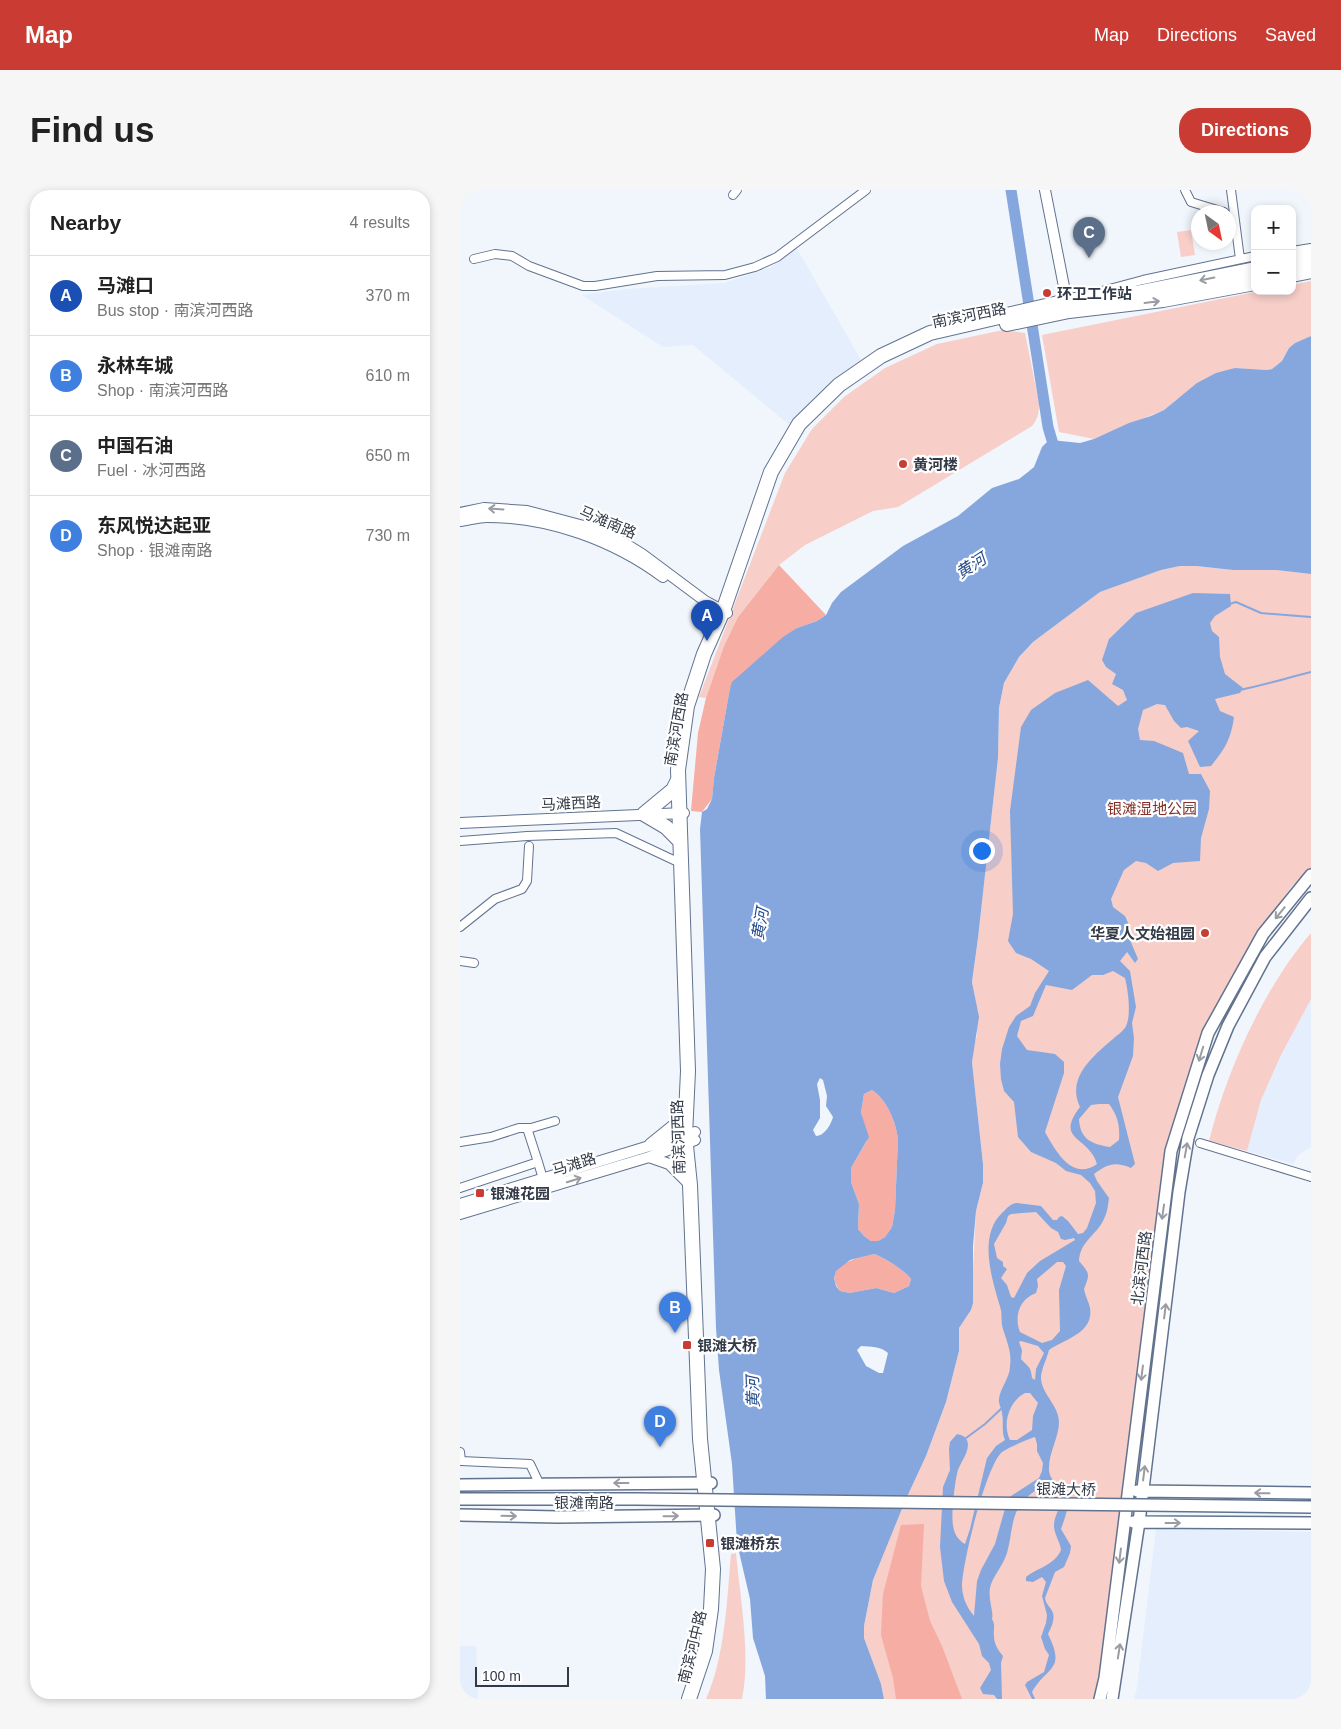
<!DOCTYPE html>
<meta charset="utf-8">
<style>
:root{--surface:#fff;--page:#f6f6f6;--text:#222;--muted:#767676;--line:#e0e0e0;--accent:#ca3c33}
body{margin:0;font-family:Helvetica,"Noto Sans SC",sans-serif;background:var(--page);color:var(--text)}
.controls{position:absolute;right:15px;top:15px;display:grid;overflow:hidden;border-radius:10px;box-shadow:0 2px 8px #0003}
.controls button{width:45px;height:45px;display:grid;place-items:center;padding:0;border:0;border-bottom:1px solid var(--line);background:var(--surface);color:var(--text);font:25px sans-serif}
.compass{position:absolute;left:731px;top:15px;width:45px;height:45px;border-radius:50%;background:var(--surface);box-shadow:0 2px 8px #0003;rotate:147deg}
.scale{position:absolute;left:15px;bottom:12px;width:94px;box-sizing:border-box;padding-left:5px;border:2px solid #333a47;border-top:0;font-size:14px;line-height:18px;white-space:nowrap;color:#333a47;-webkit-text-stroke:4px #fff;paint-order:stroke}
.you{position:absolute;left:521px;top:660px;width:18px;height:18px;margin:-12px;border:4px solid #fff;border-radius:50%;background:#1a73e8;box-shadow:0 0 0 8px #1a73e833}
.badge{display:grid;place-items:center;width:32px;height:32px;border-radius:50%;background:var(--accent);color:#fff;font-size:16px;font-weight:700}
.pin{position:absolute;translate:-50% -41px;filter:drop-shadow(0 1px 2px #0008)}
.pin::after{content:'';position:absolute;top:26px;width:18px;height:15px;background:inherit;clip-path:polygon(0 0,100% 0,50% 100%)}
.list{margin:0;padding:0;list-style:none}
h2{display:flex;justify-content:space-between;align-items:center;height:65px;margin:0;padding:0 20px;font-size:21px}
h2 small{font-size:16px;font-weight:400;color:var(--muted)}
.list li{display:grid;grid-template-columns:32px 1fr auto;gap:15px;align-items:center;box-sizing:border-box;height:80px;padding:0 20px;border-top:1px solid var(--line)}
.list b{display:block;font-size:19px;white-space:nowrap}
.list p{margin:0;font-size:16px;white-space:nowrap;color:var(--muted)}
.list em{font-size:16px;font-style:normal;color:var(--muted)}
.map{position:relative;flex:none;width:851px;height:1509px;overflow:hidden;border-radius:20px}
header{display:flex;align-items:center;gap:30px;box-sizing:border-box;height:70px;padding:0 25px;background:var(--accent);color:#fff}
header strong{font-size:24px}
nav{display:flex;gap:28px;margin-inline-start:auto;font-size:18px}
.intro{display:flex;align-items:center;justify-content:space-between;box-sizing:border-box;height:120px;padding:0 30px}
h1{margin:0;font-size:35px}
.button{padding:12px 22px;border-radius:20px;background:var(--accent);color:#fff;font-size:18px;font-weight:700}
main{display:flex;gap:30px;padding:0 30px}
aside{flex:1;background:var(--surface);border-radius:20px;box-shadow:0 2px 8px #0003}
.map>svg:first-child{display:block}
</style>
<header>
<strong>Map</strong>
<nav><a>Map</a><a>Directions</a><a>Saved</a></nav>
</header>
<div class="intro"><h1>Find us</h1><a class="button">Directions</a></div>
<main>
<aside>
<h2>Nearby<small>4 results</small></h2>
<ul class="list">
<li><span class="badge" style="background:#1a4fb4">A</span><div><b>马滩口</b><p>Bus stop · 南滨河西路</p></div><em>370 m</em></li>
<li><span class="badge" style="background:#3f7fe0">B</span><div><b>永林车城</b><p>Shop · 南滨河西路</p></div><em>610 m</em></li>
<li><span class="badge" style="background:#5c6f8a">C</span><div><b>中国石油</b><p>Fuel · 冰河西路</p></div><em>650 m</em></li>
<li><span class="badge" style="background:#3f7fe0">D</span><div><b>东风悦达起亚</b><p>Shop · 银滩南路</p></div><em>730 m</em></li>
</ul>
</aside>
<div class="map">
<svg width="851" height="1509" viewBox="0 0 851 1509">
<rect width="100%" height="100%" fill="#f1f5fc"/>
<!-- built -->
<path fill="#e4eefd" d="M336,57L401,170L366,197L336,230L332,237L233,155L203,157L122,105L167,99L265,93L311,77Z
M851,809V957L838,965L833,974L787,961L801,910L821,865Z
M696,1339L851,1342V1509H674L677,1498Z
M0,1456H16L18,1509H0Z"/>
<!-- green -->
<path fill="#f7cec8" d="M731,40L735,65L721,67L717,42Z
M851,91V146L835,153L829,158L822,171L812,179L807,180L775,178L716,210L704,220L634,249L599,242L582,145L800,101H832V95Z
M543,140L565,143L579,213C579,223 578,229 572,236L438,317L413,321L345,355L319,375L278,427L264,456L246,508L239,507L325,283L352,239L384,207L425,178L477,154Z
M720,376H736L773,380H816L851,384V678L831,697L793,751L748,843L711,961L640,1509H424L421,1494L404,1448V1436L413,1390L446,1309L466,1266L486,1212L499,1161V1138L511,1120L516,1021L523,993V974L512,872L513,858L517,845L515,807L512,792L518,748L538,568L539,518L544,493L559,467L573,452L640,402L701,380Z
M851,743V809L821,865L801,910L787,961L749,951C767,880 803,799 851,743Z
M276,1363C280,1407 291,1466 282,1509H246C265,1467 267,1410 271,1364Z"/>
<!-- forest -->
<path fill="#f6ada3" d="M319,375L366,425L357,431L337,438L270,498L254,588L252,609L242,622L231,621L238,543L246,508L264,456L278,427Z
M412,900C427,910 436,932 438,949L435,1020L432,1037L425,1047L418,1051H411L404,1046L398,1039L399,1014L391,992V978L407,951L401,923L404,904Z
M414,1064C425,1068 444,1080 451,1089L449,1096L434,1103L416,1098L390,1103L380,1101C360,1075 397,1068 414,1064Z
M464,1334L461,1396L470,1431L482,1456L502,1509H436L433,1488L421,1445L423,1404L441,1335Z"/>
<!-- water -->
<path fill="#86a7dd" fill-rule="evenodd" d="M851,146V384L816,380H773L736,376H720L701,380L640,402L573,452L559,467L544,493L539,518L538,568L518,748L512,792L519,827L512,872L523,974V993L516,1021L513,1056V1113L511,1120L499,1138V1161L486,1212L466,1266L446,1309L413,1390L404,1436V1448L421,1494L424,1509H306L305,1486L293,1448L290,1409L277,1353L272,1274L259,1180L256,1138L240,639L242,622L247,619L252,609L254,588L270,498L272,492L323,447L337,438L357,431L366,425L372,413L381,402L443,356L498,326L532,298L559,289L568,282L574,277L582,257L586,253L591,250L620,253L634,249L669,233L691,226L704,220L737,193L756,183L775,178L807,180L812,179L822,171L829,158L835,153ZM360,888L363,890L367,906L366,916L373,927C371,935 364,946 356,946L353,940L360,928V910L357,894ZM412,900C427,910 436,932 438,949L435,1020L432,1037L425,1047L418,1051H411L404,1046L398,1039L399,1014L391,992V978L409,947L401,923L404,904ZM414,1064C425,1068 444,1080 451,1089L449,1096L434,1103L416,1098L390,1103L380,1101L376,1096L374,1088L376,1081L390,1070ZM401,1156C411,1157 420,1156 428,1163L423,1183H419L406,1176L397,1160Z
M733,403L770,404L771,416L755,426L750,433L752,441L759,447L760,467L765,484L783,498L780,503L755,509L760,521L774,527C771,549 765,559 751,576L740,577L728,551L739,541L727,537L721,538L714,531L705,515L697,514L683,520L678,539L680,550L694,551L723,563L729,584H741L750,601L749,619L741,648L740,671L713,673L698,681L686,673L676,671L664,680L651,709L653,717L665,726L669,735L670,750L678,769L675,773L667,762L660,771L670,781L676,817L672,833L674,848L673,866L658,907L675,974L671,978C655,971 647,974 634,984L637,991L649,1008C648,1016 647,1024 643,1031C635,1046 620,1052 619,1071C630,1084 630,1084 624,1099C625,1106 629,1112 630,1118C634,1143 605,1149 589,1160C587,1168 582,1178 581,1186C580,1203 599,1215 599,1232C599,1248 588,1263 589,1281C590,1291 598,1292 603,1298C613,1310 605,1327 601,1339L611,1356L610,1363L604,1377L595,1382L585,1408C586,1415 591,1417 593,1423C595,1430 591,1438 588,1444C606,1481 588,1475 572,1502L575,1509H572L565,1495L567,1492L584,1482L589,1465L585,1459L581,1447L586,1433L587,1425L582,1406L586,1392L582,1387L573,1392L566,1391V1387C577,1378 595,1375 601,1360C600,1352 595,1346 594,1337C593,1321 612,1307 592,1294C585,1295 580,1298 575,1301C549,1318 554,1338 547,1363C543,1376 532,1387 530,1398C528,1409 534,1423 532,1429C536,1436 533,1439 534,1446C534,1454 538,1460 543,1466L541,1473L542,1509H537L534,1505L523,1504L520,1498L531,1480L529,1473L522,1466L519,1454L492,1412L484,1391L480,1357L483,1297L490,1280L489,1259L490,1252L497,1244C501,1245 505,1246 507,1250C511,1260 501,1271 498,1280C495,1289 491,1326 493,1335C494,1344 498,1350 505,1354L510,1339L527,1268L536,1256L545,1250C541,1241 544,1232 542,1223C542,1219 538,1213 539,1209C540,1198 550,1188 550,1176C552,1163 547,1152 543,1139C541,1133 542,1127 541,1120C533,1092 517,1047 542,1023C546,1019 551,1013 557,1013L581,1016L593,1030H597L599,1027L602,1026L608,1031L618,1044L623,1043L627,1038L636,1013L635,1001L630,993L621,985L606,981L596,973L571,962L558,947L554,912L544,901L541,889L540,874L542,859L549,837L556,826L570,816L575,803L589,781L571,769L556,763L548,751L553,724L550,621L561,537L571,520L595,503L628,490L658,516L667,510L663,500L652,494L656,484L646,477L642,470L649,449L676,423ZM653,781L665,788C668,800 672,827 665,838C662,842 656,846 653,849C633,866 606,888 620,917C594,951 629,946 637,974C612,992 595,960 585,942L604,883V872L595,864L567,860L557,846L561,831L573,826L586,795L612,800L632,785H643ZM639,914H649C658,926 660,936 659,950L650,957C631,954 620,949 619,929L631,915ZM576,1022L591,1038L598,1042L601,1049L605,1050L614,1048L615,1050L580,1071L567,1083L554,1108L551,1107L547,1095L541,1088L547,1079L543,1076V1072L537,1068L534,1054L546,1033L548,1026L551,1024ZM597,1072H603L606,1076L599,1100L600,1141L592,1150L582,1153L560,1142C554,1127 559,1109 576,1103L578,1096L577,1089ZM561,1151L578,1156L584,1163L576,1179L575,1190L572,1188C571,1176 568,1177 561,1169L562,1160L559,1152ZM565,1203H570L578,1213L573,1226L572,1240L557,1250H550C542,1234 549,1211 565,1203ZM575,1247L577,1254V1261L583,1273L582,1281L579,1288L551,1306L546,1315L535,1354L521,1380L517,1391L514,1426C507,1418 502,1407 502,1395C503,1371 525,1280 541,1263C543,1260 570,1248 575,1247Z"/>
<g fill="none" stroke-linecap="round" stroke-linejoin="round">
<!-- stream -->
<path stroke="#86a7dd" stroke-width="2" d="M769,414L776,412L801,423L851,427
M780,500C804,495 827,488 851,482
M506,1248L525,1234L542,1218"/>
<!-- river -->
<path stroke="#86a7dd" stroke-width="11" d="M551,0L588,237L596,264"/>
<!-- street casing -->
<g stroke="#61738f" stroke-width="10">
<path id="street" d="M725,0L731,12L764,22
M771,0L780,69
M273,5L277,0
M832,61L851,58
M14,69L35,64L52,66L69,76L123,96H135L197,86L265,85L295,77L317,67L406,0
M638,102L683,90L795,66
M0,651L67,646L156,643L220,673
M0,737L35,709L62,699L67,691L69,656
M0,771L14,773
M67,938L78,972
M0,952L31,947L59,938H71L95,931
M740,953L851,987
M0,998L78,972L83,989
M0,1262L1,1271L70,1274L79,1293"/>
</g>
<!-- secondary casing -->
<g stroke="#61738f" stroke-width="12">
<path id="secondary" d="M585,0L608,117
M0,323L24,318L67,321L135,339L161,351L182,364L245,411L267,423
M0,331C9,330 18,327 27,327C89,327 153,350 203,387
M0,633L224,623
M190,954L216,933L226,918
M189,967L209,974L230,995
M0,1014L235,942
M0,1024L189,967L235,950"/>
</g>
<!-- primary casing -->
<g stroke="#61738f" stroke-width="14">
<path id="primary" d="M0,1295L251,1293
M677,1301L851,1303
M0,1325L98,1327L254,1325
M673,1332L851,1333
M640,1509L645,1488L711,961L748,843L803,744L851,685
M652,1509L679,1332L719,1002L728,948L748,885L768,836L805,767L851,708"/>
</g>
<!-- highway casing -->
<g stroke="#61738f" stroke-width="16">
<path id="highway" d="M832,72L851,68
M832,85L851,81
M547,134L609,121L703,110L795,93
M218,590L213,600L184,624L206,637L220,651
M229,1509L245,1461L251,1419L253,1379L240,1249L230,995L225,946L228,881L218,580L227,516L244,464L263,421L311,282L339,234L379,195L421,166L470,143L607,111L676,103L795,79"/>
</g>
<!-- street -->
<use href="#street" stroke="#fff" stroke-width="8"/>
<!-- secondary -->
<use href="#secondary" stroke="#fff" stroke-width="10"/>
<!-- primary -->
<use href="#primary" stroke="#fff" stroke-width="11"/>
<!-- highway -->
<use href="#highway" stroke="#fff" stroke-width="14"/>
<!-- primary-bridge casing -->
<g stroke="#61738f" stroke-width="14" stroke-linecap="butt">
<path id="primary-bridge" d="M0,1309H177L851,1317"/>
</g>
<!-- primary-bridge -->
<use href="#primary-bridge" stroke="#fff" stroke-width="11"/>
</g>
<!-- one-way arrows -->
<defs><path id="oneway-shaft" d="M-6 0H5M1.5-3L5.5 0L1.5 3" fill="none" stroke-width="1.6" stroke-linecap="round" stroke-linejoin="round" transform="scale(1.25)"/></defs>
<g stroke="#999ca3">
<use href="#oneway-shaft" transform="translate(747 89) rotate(169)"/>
<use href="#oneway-shaft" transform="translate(692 112) rotate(-7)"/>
<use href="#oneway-shaft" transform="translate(36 319) rotate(-176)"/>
<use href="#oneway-shaft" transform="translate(820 723) rotate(129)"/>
<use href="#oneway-shaft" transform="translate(741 864) rotate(107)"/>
<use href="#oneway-shaft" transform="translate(726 960) rotate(-80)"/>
<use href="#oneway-shaft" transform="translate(114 990) rotate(-17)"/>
<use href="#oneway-shaft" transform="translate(703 1022) rotate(98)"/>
<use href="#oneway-shaft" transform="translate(705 1121) rotate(-83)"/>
<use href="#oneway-shaft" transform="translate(682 1183) rotate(97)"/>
<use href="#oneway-shaft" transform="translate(684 1283) rotate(-83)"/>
<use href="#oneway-shaft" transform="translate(161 1293) rotate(-180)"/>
<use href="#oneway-shaft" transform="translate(802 1303) rotate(-179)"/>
<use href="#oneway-shaft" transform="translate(49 1326) rotate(1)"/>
<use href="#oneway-shaft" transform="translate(211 1326) rotate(-1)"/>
<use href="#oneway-shaft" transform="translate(713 1333)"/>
<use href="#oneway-shaft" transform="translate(660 1366) rotate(97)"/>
<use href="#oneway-shaft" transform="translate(659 1461) rotate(-81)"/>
</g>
<!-- markers -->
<g fill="#ca3c33" stroke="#fff" stroke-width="2">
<circle cx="587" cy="103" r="5"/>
<circle cx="443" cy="274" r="5"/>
<circle cx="745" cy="743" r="5"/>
<rect x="15" y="998" width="10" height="10" rx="2.5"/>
<rect x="222" y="1150" width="10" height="10" rx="2.5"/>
<rect x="245" y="1348" width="10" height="10" rx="2.5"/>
</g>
<g text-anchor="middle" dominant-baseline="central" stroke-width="4.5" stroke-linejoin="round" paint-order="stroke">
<!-- poi labels -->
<g font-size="15" font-weight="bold" fill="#333a47" stroke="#fff" text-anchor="start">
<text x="597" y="103">环卫工作站</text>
<text x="453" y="274">黄河楼</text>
<text x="735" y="743" text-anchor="end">华夏人文始祖园</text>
<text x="30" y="1003">银滩花园</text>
<text x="237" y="1155">银滩大桥</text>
<text x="260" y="1353">银滩桥东</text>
</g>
<!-- street labels -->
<g font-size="15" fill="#333a47" stroke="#fff">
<text transform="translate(509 125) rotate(-11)">南滨河西路</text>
<text transform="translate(148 332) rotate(23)">马滩南路</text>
<text transform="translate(216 539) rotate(-80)">南滨河西路</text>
<text transform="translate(111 613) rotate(-3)">马滩西路</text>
<text transform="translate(218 947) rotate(-92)">南滨河西路</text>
<text transform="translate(114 974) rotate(-17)">马滩路</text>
<text transform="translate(681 1078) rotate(-83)">北滨河西路</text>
<text transform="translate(606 1299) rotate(1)">银滩大桥</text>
<text x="124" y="1312">银滩南路</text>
<text transform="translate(232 1457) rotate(-76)">南滨河中路</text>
</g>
<!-- park labels -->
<g font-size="15" fill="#843029" stroke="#fff">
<text x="692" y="618">银滩湿地公园</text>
</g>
<!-- water labels -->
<g font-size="16" font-style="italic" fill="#254d8e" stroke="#fff">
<text transform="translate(511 376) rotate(-33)">黄河</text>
<text transform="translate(300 734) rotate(-80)">黄河</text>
<text transform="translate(293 1202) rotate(-92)">黄河</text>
</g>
</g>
</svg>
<div class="controls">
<button>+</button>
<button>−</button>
</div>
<svg class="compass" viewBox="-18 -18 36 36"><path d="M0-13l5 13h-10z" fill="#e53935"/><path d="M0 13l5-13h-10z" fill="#767676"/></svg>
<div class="scale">100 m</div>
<div class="you"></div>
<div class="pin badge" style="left:247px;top:451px;background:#1a4fb4">A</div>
<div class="pin badge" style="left:215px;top:1143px;background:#3f7fe0">B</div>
<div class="pin badge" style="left:629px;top:68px;background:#5c6f8a">C</div>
<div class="pin badge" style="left:200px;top:1257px;background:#3f7fe0">D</div>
</div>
</main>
